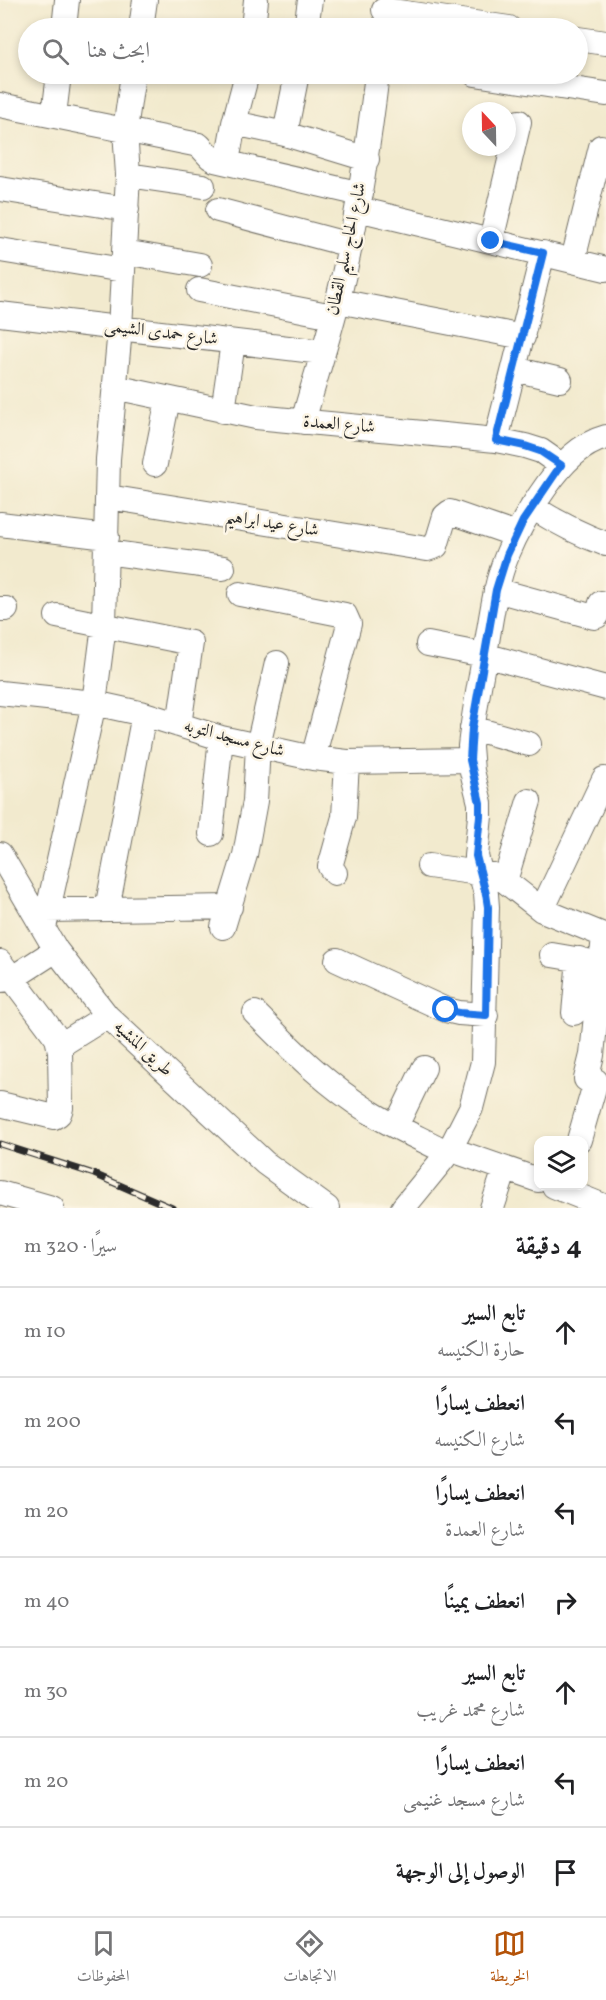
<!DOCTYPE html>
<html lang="ar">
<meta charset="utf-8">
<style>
:root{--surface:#fff;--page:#f2f2f2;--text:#202124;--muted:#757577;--line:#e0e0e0;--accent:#b45309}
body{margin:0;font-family:Vollkorn,Amiri,serif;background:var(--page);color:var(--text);direction:rtl}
.controls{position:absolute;right:18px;bottom:18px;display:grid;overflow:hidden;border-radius:12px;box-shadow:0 3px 9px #0003}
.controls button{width:54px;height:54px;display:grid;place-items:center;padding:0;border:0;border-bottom:2px solid var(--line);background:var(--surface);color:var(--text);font:30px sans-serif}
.compass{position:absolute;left:462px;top:102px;width:54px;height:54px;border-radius:50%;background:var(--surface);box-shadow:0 3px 9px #0003;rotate:338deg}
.stop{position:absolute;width:18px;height:18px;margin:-14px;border:4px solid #1a73e8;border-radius:50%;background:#fff}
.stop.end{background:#1a73e8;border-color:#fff;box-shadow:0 2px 6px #0008}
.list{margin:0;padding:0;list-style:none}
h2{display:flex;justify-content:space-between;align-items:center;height:78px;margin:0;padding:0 24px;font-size:26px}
h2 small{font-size:20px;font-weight:400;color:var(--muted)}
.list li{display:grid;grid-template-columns:39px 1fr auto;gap:18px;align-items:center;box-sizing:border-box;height:90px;padding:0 24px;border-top:2px solid var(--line)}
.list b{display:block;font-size:22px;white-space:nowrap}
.list p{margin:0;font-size:20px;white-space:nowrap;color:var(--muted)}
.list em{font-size:20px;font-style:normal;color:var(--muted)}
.icon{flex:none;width:33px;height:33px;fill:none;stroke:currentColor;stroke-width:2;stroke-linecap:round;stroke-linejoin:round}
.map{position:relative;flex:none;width:606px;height:1208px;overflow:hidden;direction:ltr}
.search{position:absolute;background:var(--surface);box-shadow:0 3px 9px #0003;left:18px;right:18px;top:18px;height:66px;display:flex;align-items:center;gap:15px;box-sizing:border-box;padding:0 21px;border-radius:33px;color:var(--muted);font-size:22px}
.sheet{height:708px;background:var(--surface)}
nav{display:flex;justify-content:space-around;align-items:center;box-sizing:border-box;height:84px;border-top:2px solid var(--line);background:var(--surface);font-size:16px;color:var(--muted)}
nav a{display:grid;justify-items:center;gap:3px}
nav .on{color:var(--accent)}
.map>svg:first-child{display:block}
</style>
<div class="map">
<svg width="606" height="1208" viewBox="0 0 606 1208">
<rect width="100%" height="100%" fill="#fcf5e5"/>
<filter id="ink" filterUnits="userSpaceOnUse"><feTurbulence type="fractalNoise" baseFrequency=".0167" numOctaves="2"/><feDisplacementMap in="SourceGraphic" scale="12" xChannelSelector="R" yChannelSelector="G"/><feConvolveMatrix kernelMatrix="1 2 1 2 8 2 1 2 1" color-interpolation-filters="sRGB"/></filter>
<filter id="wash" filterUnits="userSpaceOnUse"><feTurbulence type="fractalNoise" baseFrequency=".008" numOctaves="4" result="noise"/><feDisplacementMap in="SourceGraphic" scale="24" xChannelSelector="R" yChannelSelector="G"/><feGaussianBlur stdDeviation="1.35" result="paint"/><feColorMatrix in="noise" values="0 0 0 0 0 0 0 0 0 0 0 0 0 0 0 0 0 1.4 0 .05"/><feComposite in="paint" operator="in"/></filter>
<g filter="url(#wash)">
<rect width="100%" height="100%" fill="#f2eace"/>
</g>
<g filter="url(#ink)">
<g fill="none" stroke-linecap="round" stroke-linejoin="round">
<!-- minor casing -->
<g stroke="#716e64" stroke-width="26">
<path id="minor" d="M384,10L509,28
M64,28L67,0
M141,28L145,0
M253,28L256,0
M306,28L310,0
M578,39L606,43
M475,74L606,94
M0,105L199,145L210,157L215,160L361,194
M54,115L59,74
M234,123L285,134L367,159
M285,134L297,74
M227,162L234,123L247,74
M128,175L203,186
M0,189L127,209
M358,209L606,269
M218,210L350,245
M491,241L519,122
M0,250L123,270
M124,252L200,265
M573,260L601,147
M199,290L333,316
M338,301L523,337
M0,314L322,352
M514,369L560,380
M114,387L256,417L496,440L525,446L541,451L561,465
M223,411L233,342
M303,422C314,381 328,340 338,299C357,224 368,149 377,74
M496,440L543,253
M155,464L168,399
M108,497L427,549L436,546L445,516L450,512L516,535
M532,507C556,522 579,534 606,544
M0,524L107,537
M106,552L223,568
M496,590L594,617L597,616L601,603
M240,594L345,615L349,624L313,758
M0,609H6
M57,616L191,643L179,725
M428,644L484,655L606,688
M0,693L94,703L144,714L221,738L313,758L347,762L470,760
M472,728L529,744
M211,834L221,738
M0,854L56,950L107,1016L265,1163L327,1208
M429,866L493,875L505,881L542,910L606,936
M335,873L330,867L344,817L347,762
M505,881L529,801
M107,909L144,714
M47,910L230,907
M542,910L604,779
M223,927L245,855L255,801L258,746L277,663
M44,928L94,703L104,625L108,459L120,329L128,175L125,130L133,74
M552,955L593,962
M337,960L446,1010L459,1013L486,1015
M0,962L57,1038L60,1051L61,1108L59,1114L54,1117L0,1104
M0,980L11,979L56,950
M255,1013C290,1048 327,1086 370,1112C395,1128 422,1139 448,1153
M574,1013L579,959
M59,1046L107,1016
M586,1079L592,1055L604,936
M396,1126L424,1068
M579,1140L596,1081
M449,1149L538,1180
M554,1186L606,1207
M0,1193L52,1208
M403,1208L448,1153L471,1108L483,1062L487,907L486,894L476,856L480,816V803L472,771L470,746C474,711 481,676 487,642C492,612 496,581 508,553C518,529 532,506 547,485C562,464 580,444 606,437
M492,1208L505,1169"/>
</g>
<!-- minor -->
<use href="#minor" stroke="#fff" stroke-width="24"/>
<!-- rail casing -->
<g stroke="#2b2b2b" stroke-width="7">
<path id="rail" d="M0,1144L94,1174L172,1208"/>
</g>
<!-- rail -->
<use href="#rail" stroke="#fcf5e5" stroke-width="4.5" stroke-dasharray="14" stroke-linecap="butt"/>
</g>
</g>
<g fill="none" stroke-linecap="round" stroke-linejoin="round" filter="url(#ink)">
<!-- route -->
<path stroke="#1a73e8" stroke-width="8" d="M446,1010L459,1013L486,1015L488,907L486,894L476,856L480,816V803L470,760L472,728L496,590L507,555L523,521L561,465L540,451L525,446L496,440L543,253L491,241"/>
</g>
<g text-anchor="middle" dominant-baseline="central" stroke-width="5" stroke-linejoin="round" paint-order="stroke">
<!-- street labels -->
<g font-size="18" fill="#2b2b2b" stroke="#fcf5e5">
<text transform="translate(347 249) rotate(-78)">شارع الحاج سليم القطان</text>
<text transform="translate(161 333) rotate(7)">شارع حمدى الشيمى</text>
<text transform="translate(339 425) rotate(5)">شارع العمدة</text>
<text transform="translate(272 524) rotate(9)">شارع عيد ابراهيم</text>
<text transform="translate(234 739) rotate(15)">شارع مسجد التوبه</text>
<text transform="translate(143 1049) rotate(43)">طريق المنشيه</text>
</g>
</g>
</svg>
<div class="controls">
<button><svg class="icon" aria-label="layers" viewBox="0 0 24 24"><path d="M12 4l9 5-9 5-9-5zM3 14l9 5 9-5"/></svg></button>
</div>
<svg class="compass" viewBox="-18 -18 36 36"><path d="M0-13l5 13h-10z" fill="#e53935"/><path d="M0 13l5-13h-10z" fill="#757577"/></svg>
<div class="stop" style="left:446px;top:1010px"></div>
<div class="stop end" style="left:491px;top:241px"></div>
<div class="search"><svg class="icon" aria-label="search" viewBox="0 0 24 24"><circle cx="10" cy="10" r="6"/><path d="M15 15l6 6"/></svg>ابحث هنا</div>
</div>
<section class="sheet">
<h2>4 دقيقة<small>سيرًا · 320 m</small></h2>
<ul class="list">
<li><svg class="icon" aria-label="ahead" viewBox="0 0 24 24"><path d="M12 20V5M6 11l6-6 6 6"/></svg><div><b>تابع السير</b><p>حارة الكنيسه</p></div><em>10 m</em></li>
<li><svg class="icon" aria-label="left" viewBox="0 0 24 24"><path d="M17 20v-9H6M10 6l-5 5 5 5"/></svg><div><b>انعطف يسارًا</b><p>شارع الكنيسه</p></div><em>200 m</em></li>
<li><svg class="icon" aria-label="left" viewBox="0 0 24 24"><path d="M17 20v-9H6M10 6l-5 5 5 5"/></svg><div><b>انعطف يسارًا</b><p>شارع العمدة</p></div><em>20 m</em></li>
<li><svg class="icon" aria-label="right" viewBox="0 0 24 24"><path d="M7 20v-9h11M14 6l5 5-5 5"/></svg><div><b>انعطف يمينًا</b></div><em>40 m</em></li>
<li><svg class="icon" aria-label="ahead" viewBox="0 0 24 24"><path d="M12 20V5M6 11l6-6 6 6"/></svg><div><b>تابع السير</b><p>شارع محمد غريب</p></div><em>30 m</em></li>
<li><svg class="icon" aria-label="left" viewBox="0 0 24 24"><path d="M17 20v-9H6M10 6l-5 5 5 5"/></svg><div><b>انعطف يسارًا</b><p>شارع مسجد غنيمى</p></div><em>20 m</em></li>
<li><svg class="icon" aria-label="arrive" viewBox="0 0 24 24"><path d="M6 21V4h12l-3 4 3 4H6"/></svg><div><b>الوصول إلى الوجهة</b></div></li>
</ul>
</section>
<nav>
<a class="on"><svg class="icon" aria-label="map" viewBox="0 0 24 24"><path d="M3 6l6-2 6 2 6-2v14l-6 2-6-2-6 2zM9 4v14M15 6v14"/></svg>الخريطة</a>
<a><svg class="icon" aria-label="directions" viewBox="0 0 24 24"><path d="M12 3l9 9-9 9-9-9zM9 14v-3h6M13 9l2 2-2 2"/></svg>الاتجاهات</a>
<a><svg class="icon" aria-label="saved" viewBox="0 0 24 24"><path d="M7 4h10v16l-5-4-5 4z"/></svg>المحفوظات</a>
</nav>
